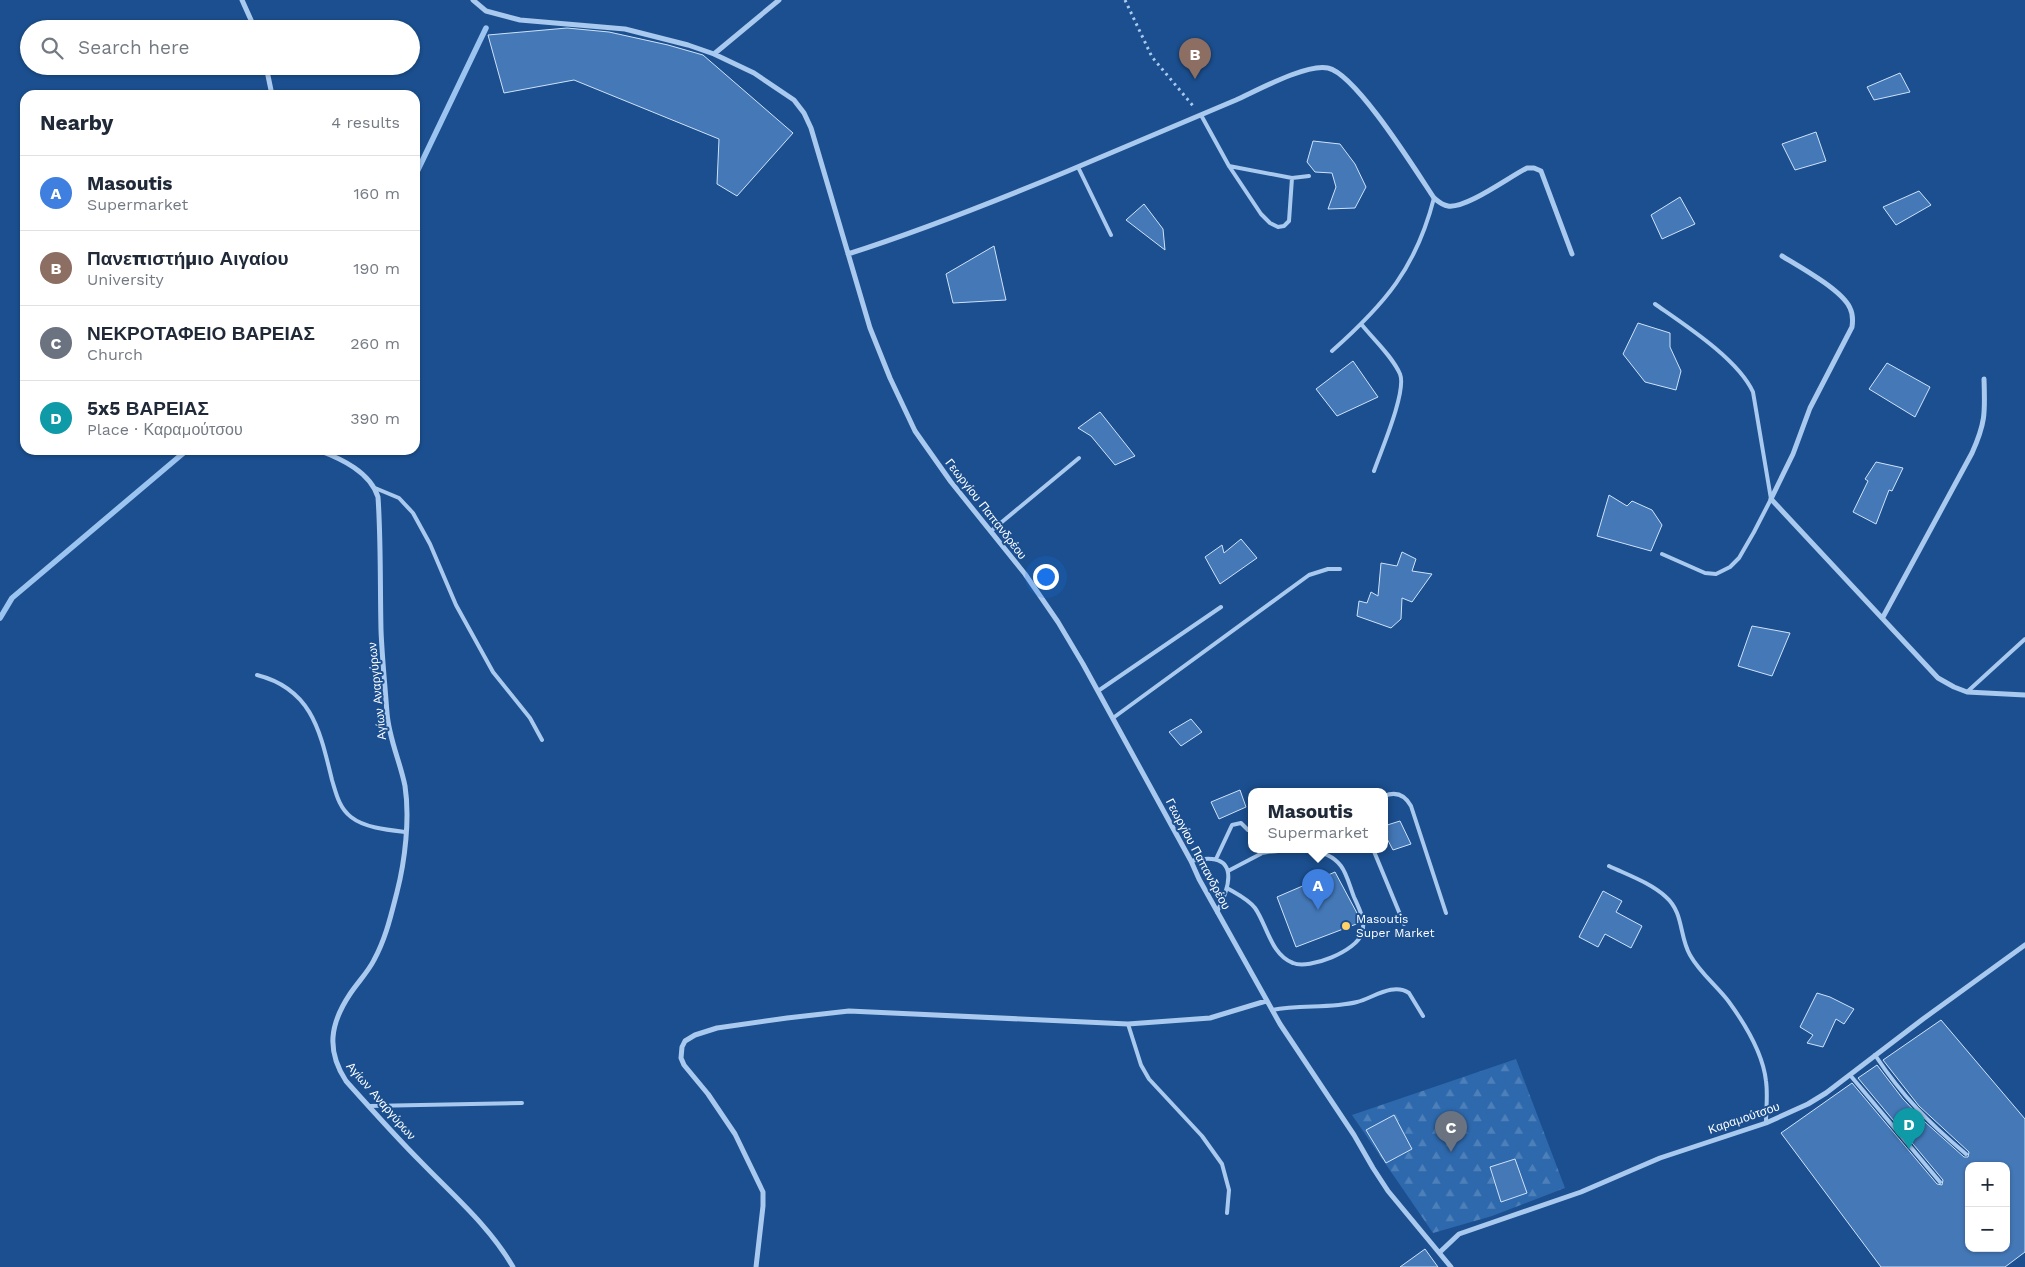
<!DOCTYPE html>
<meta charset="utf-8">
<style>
:root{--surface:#fff;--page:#f6f6f7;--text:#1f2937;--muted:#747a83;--line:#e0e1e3;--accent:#ea580c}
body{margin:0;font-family:"Work Sans",sans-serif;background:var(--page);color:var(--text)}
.controls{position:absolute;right:15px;bottom:15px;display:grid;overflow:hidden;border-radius:10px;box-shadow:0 1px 4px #0004}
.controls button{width:45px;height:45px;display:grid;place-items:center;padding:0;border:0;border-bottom:1px solid var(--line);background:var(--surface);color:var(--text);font:25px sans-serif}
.you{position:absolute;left:1045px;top:576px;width:18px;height:18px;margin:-12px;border:4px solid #fff;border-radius:50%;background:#1a73e8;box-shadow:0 0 0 8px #1a73e833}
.badge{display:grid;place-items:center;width:32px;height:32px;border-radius:50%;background:var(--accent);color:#fff;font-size:16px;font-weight:700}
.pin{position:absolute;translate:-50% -41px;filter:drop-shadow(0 1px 2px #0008)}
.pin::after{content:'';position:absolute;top:26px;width:18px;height:15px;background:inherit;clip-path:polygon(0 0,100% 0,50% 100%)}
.popup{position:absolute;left:1248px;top:788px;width:140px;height:65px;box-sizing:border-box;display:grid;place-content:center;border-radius:10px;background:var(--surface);filter:drop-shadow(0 1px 4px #0005);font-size:16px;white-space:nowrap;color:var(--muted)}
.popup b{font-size:19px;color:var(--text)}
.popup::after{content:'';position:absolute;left:50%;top:100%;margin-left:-10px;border:10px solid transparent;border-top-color:var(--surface)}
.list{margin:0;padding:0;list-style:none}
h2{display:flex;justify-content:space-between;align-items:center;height:65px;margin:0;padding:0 20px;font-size:21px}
h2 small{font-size:16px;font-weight:400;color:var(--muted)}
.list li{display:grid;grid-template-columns:32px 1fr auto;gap:15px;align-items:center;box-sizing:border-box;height:75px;padding:0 20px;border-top:1px solid var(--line)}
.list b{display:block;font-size:19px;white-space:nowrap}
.list p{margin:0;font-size:16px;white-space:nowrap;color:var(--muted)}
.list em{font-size:16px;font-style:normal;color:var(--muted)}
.icon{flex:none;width:28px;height:28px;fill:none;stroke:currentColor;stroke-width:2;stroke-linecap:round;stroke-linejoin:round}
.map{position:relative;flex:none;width:2025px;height:1267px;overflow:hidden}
.search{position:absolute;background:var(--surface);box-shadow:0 1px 4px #0004;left:20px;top:20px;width:400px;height:55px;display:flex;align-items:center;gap:12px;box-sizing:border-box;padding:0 18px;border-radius:28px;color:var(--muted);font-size:19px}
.panel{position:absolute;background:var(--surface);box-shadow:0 1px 4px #0004;left:20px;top:90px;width:400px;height:365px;border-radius:15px}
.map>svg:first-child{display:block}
</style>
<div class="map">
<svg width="2025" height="1267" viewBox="0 0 2025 1267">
<defs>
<pattern id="forest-firs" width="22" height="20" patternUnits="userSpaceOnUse" patternTransform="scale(1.25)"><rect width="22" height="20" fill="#2e69ad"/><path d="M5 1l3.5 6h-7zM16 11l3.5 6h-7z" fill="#4d80b9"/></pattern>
</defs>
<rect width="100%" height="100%" fill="#1b4f8f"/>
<!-- forest -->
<path fill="url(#forest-firs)" d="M1516,1059L1565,1188L1492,1216L1433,1233L1352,1115Z"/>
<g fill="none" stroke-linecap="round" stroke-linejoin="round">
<!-- stream -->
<path stroke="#9cc4f0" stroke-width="5.5" d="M415,176L486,28
M0,618L12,598L187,450"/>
</g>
<!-- building -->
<path fill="#4478b7" stroke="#cfe3fa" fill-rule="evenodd" d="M567,28L609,32L668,45L703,55L793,133L737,196L717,184L719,139L574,80L504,93L488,35Z
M1900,73L1910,92L1874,100L1867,87Z
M1816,132L1826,161L1795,170L1782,144Z
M1313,141L1340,144L1355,164L1366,187L1355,208L1328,209L1336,187L1332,173L1315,172L1307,162Z
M1919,191L1931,205L1896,225L1883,207Z
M1680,197L1695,224L1662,239L1651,215Z
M1144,204L1163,229L1165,250L1126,220Z
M994,246L1006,300L953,303L946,274Z
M1638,323L1670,333V347L1681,371L1676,390L1645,382L1623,354Z
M1353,361L1378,397L1337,416L1316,389Z
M1887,363L1930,387L1915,417L1869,389Z
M1100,412L1135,456L1115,465L1091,436L1078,428Z
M1876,462L1903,468L1892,491L1889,490L1876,524L1853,512L1868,481L1865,479Z
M1609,495L1627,506L1632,501L1652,510L1662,525L1651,551L1597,536Z
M1241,539L1257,558L1220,584L1205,557L1222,545L1224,553Z
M1402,552L1416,559L1412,571L1432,574L1412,602L1402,598L1401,619L1391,628L1357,616L1359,601L1367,603L1371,592L1378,596L1381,563L1397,566Z
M1752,626L1790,633L1772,676L1738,666Z
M1191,719L1202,732L1181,746L1169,732Z
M1240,790L1246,807L1219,819L1211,802Z
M1400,821L1411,844L1393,850L1384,833V826Z
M1335,872L1358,915L1359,923L1296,947L1277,897Z
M1603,891L1622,901L1616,912L1642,926L1631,948L1605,934L1598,947L1579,937Z
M1817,993L1830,997L1854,1009L1844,1024L1836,1019L1823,1047L1807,1043L1813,1035L1800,1027Z
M1941,1020L2025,1119V1252L2005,1267H1881L1781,1133L1852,1083L1937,1184L1942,1185L1943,1180L1858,1078L1877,1065L1903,1099L1925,1122L1964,1157H1968L1969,1152L1919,1106L1883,1060ZM1969,1166H2006V1248H1969Z
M1394,1115L1412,1149L1386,1163L1366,1130Z
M1515,1159L1527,1193L1501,1202L1490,1167Z
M1425,1249L1438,1267H1400Z"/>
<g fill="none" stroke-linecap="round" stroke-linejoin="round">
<!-- path -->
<path stroke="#a9c9ee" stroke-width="3" stroke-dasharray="2.5 4" stroke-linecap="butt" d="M1125,0L1152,57L1194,107"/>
<!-- lane -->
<path stroke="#a9c9ee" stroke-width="4" d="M1201,115L1229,166L1261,214L1270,223L1278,227L1284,226L1289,221L1292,178L1309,176
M1229,166L1292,178
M1078,167L1111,235
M1655,304C1685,325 1738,359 1753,392L1771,499L1754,532L1739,558L1730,567L1716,574L1705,573L1662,554
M1362,325C1374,340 1392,356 1400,374C1407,391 1381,451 1374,471
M1332,351C1385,304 1416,268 1434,198
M375,488L399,498L413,513L430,544L456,605L493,672L530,718L542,740
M991,531L1079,458
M257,675C312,689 320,731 332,780C336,793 339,808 351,817C365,828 388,830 406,832
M1098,691L1221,607
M1967,692L2025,639
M1113,718L1309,575L1328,569H1340
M1384,796C1396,791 1405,795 1411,806L1446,913
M1373,849L1404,924
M1216,859L1232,825L1241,823L1248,830
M1191,861C1238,850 1233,881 1217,912
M1609,866C1628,875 1651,883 1666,897C1684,913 1679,936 1690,955C1700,973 1717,986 1729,1002C1745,1024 1763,1054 1766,1081C1768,1095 1766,1109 1766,1123
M1228,871L1270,849
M1227,888C1237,894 1248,899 1255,908C1267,925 1271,955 1293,963C1309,970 1357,951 1362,933C1366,921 1359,908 1354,897C1350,887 1347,874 1341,866C1324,843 1285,850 1261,853
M1272,1010C1300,1004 1329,1009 1357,1002C1373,998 1393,982 1409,993L1423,1016
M1128,1024L1141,1065L1149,1079L1202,1136L1222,1164L1229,1190L1227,1213
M1875,1055C1903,1097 1928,1122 1966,1154
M1850,1075L1940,1182
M369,1106L522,1103"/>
<!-- street -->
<path stroke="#a9c9ee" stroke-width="5" d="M242,0L255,29
M473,0L486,11L520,20L625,29L688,45L714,54L754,73L794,100L804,113L811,128L870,328L890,378L915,431L951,482L1025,574L1058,622L1083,664L1191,861L1199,879L1280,1024L1354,1135L1373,1168L1388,1191L1451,1267
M714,54L779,0
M266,66L272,95
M848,254C923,230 996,201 1068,171C1124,147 1180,124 1236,100C1256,91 1307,63 1328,68C1356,74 1416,171 1434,198C1439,202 1442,205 1448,206C1466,209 1509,177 1527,168H1534L1541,171L1572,254
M1782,256C1800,267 1842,290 1850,308C1853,314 1853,320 1852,327L1810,408L1793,454L1771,499L1938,678L1954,687L1967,692L2025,695
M318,450C342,459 370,472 378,497C381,541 380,586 381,630C382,657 385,685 387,713C389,739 400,761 405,786C410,818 405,861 397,892C391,915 386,938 374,960C368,972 358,982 350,994C330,1024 326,1050 346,1081C371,1109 396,1137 422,1163C454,1196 490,1227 513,1267
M1883,617L1972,453C1986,422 1985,412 1984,379
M1440,1252L1459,1234L1581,1192L1660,1158L1766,1123L1808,1104L1826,1093L1923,1019L2025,945
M756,1267L763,1206V1192L735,1134L708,1094L684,1065L681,1058L682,1047L685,1041L695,1035L717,1028L787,1018L849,1011L1128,1024L1210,1018L1266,1001"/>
</g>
<!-- markers -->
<circle fill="#ffd166" stroke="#1b4f8f" stroke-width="2" cx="1346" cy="926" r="5"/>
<g text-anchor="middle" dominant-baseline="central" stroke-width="4" stroke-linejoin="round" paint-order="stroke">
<!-- street labels -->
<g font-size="12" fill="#fff" stroke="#1b4f8f">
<text transform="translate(986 509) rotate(52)">Γεωργίου Παπανδρέου</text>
<text transform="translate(377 691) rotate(-96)">Αγίων Αναργύρων</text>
<text transform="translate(1198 854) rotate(62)">Γεωργίου Παπανδρέου</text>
<text transform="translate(381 1101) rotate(49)">Αγίων Αναργύρων</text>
<text transform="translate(1744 1118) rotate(-19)">Καραμούτσου</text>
</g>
<!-- poi labels -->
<g font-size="12" fill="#fff" stroke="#1b4f8f" text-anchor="start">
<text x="1356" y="919">Masoutis<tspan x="1356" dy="14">Super Market</tspan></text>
</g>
</g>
</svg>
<div class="controls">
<button>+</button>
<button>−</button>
</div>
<div class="you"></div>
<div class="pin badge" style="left:1318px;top:910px;background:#3f7fe0">A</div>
<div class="popup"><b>Masoutis</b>Supermarket</div>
<div class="pin badge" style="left:1195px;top:79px;background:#8d6e63">B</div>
<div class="pin badge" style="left:1451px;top:1152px;background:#6b7280">C</div>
<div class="pin badge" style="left:1909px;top:1149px;background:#0f9aa8">D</div>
<div class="search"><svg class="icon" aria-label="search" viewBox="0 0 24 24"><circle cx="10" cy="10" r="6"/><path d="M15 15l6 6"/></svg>Search here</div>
<section class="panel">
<h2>Nearby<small>4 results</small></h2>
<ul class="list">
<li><span class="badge" style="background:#3f7fe0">A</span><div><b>Masoutis</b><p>Supermarket</p></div><em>160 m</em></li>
<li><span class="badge" style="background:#8d6e63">B</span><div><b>Πανεπιστήμιο Αιγαίου</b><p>University</p></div><em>190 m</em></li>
<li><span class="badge" style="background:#6b7280">C</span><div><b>ΝΕΚΡΟΤΑΦΕΙΟ ΒΑΡΕΙΑΣ</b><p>Church</p></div><em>260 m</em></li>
<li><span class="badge" style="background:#0f9aa8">D</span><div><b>5x5 ΒΑΡΕΙΑΣ</b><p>Place · Καραμούτσου</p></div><em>390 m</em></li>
</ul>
</section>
</div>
